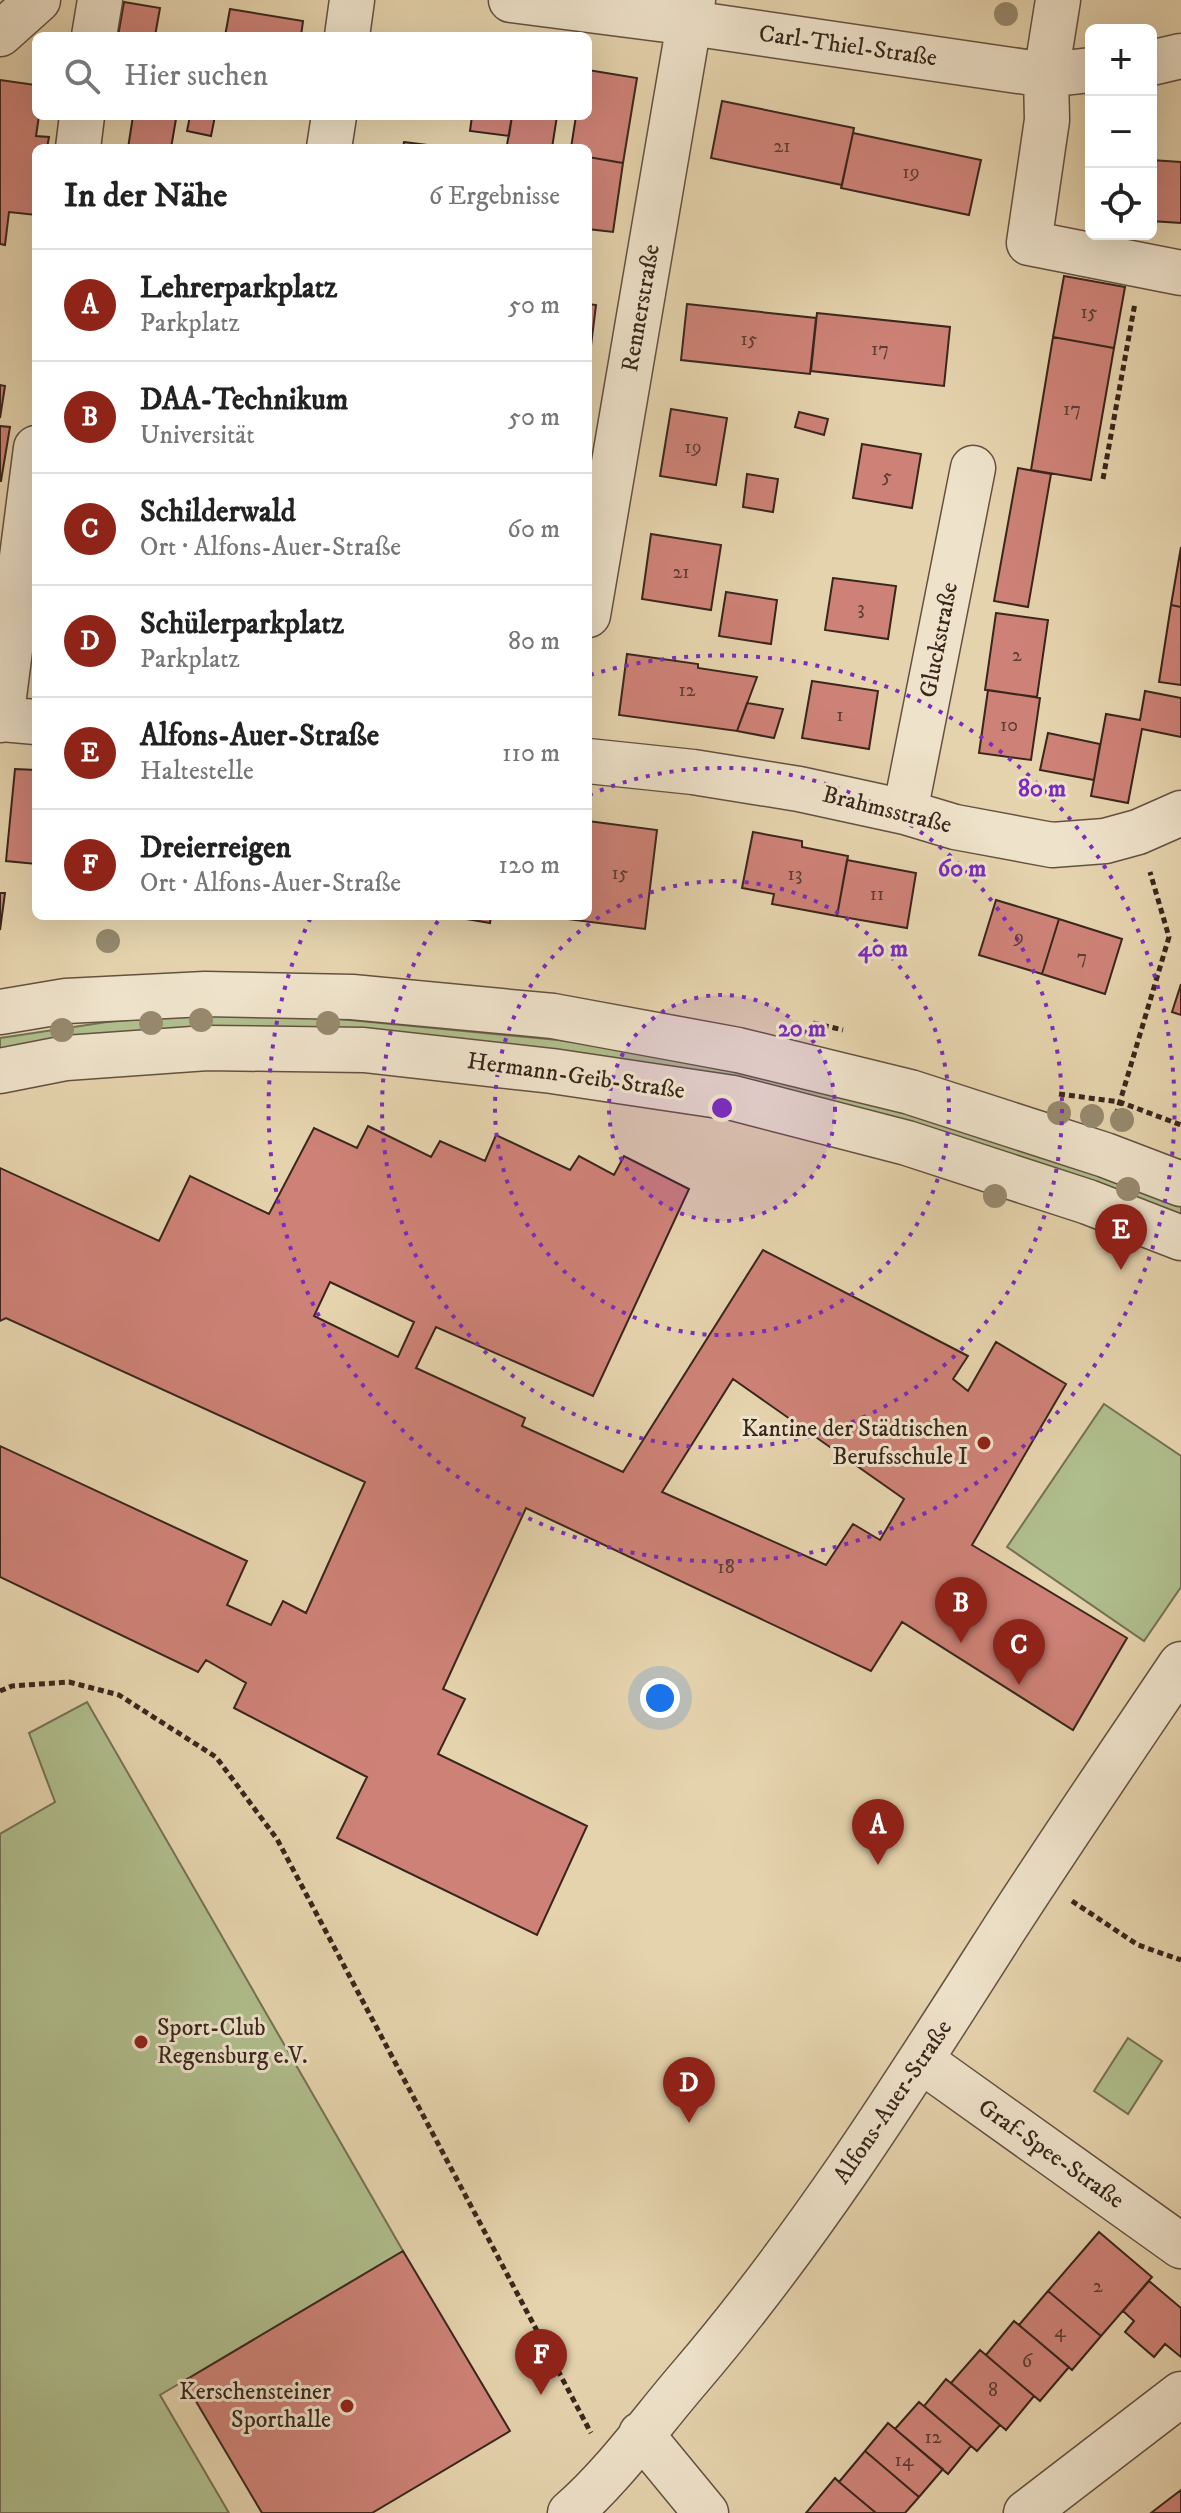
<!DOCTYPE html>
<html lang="de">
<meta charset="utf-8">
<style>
:root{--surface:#fff;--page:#f6f6f6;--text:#222;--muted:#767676;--line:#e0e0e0;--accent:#8f2418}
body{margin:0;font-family:"IM FELL DW Pica",serif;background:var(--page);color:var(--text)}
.controls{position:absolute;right:24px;top:24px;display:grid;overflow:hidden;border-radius:12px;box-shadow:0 8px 32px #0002}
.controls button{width:72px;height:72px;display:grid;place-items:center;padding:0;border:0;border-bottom:2px solid var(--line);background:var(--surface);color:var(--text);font:40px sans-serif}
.you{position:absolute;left:660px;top:1698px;width:28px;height:28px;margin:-20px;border:6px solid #fff;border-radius:50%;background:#1a73e8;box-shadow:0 0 0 12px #1a73e833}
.badge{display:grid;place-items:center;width:52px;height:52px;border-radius:50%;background:var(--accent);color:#fff;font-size:26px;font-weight:700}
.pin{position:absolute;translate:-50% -66px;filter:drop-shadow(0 2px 4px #0008)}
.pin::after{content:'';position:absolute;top:42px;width:28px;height:24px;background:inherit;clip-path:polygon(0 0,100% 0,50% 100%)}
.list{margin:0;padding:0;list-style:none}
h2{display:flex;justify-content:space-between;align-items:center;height:104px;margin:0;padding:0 32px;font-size:34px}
h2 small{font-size:26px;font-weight:400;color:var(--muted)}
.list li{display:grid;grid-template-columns:52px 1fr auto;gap:24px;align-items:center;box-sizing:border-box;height:112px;padding:0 32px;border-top:2px solid var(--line)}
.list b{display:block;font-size:30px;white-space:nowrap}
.list p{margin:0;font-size:26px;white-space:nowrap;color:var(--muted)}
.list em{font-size:26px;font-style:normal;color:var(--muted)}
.icon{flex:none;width:44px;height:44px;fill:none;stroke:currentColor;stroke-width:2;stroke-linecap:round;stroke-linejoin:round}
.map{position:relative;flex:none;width:1181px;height:2513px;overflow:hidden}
.search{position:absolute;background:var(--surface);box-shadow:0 8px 32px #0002;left:32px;top:32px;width:560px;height:88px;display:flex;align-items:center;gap:20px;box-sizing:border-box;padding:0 28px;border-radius:12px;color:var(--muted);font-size:30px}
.panel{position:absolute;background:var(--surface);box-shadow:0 8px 32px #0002;left:32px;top:144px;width:560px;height:776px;border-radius:12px}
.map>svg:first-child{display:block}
</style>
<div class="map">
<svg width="1181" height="2513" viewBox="0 0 1181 2513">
<rect width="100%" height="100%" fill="#e5d3ad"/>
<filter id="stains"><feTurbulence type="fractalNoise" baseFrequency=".0025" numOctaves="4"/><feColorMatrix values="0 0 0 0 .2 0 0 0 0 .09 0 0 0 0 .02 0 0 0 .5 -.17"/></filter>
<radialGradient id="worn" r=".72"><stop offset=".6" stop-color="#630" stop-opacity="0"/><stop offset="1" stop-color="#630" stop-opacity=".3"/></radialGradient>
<!-- green -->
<path fill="#b0be8d" stroke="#747254" stroke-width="2" d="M195,1014L329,1018L558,1040L625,1050L829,1091L986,1135L1181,1203V1218L599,1056L0,1057V1038L107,1022Z
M1104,1404L1181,1456V1587L1144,1641L1007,1547Z
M87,1702L403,2251L160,2395L229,2513H0V1834L55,1802L29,1733Z
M1128,2038L1162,2061L1128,2114L1094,2091Z"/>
<!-- building -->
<path fill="#ce8277" stroke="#39261c" stroke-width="2" fill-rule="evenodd" d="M124,2L160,8L155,36H118Z
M230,9L303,21L301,36H225Z
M588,70L637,78L623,163L588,157V148H571L576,116H588Z
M0,80L36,85V116H39L36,136L49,137L47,148H36V215L9,212L5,245L0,244Z
M722,101L854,128L842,185L711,158Z
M133,116L176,119L171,148H128Z
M190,116H215L211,136L187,131Z
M472,116H512L509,136L470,131Z
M512,116H557L552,148L507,145Z
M853,133L981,160L969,215L841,188Z
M404,142L451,148H403Z
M588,157L623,163L613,232L588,229Z
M1151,160L1181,162V223L1151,221Z
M1064,276L1125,287L1114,348L1053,337Z
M588,304L596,305L589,362H588Z
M687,304L816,318L810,374L681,360Z
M817,313L950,327L944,386L811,371Z
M1053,337L1114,348L1091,480L1031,470Z
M0,385L5,386L0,418Z
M671,409L727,418L716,485L660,476Z
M799,412L828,419L824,435L795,427Z
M0,426L10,427L1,481H0Z
M862,444L921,454L912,508L853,498Z
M1018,468L1051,474L1028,607L994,601Z
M747,474L778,479L773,512L743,507Z
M651,534L721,545L711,610L642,599Z
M1181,547V607L1171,605Z
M833,578L896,586L888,639L825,630Z
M726,592L777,600L771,644L719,636Z
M1171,605L1181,607V685L1159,682Z
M36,611V657L30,656Z
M996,613L1048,620L1037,697L985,690Z
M627,654L698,664V668L757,677L737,731L619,715Z
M812,681L878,691L869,749L802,738Z
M988,690L1040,698L1031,760L979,753Z
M1145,691L1181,698V737L1142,729L1128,803L1091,796L1106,714L1140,720Z
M747,703L783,709L774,738L737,731Z
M1048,733L1100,744L1094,780L1040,770Z
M15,769L36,770V864L6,861Z
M588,821L657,830L645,929L567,919L568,916H588Z
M753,832L802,841V847L848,856L837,916L772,904L774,894L742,888Z
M847,860L916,873L907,928L837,916Z
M0,893H5L0,930Z
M996,900L1059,919L1042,974L979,955Z
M449,916H491L490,923Z
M1059,919L1122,939L1105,994L1042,974Z
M1181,984V1015L1172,1012Z
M368,1126L431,1157L440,1141L485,1161L496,1135L570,1170L579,1156L614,1175L624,1156L689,1189L593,1396L436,1327L416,1368L525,1418L522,1426L623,1472L763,1250L968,1356L953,1379L968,1391L996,1342L1066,1384L972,1545L1127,1638L1073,1730L902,1622L871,1671L526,1508L443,1689L465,1699L438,1754L587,1826L537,1935L337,1838L367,1777L234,1708L246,1683L206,1660L198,1672L0,1577V1446L247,1561L227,1605L271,1625L283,1601L306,1613L365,1482L6,1318L0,1321V1168L159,1241L190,1176L269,1214L314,1128L357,1148ZM330,1282L414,1322L398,1357L314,1316ZM733,1379L904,1499L880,1540L853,1524L826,1565L662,1492Z
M1099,2232L1152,2277L1101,2336L1048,2291Z
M403,2251L510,2431L372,2513H262L184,2381Z
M1149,2281L1181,2308V2357L1165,2344L1154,2357L1125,2332L1134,2321L1123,2311Z
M1048,2291L1101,2336L1072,2370L1019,2325Z
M1014,2321L1069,2367L1040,2401L986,2355Z
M980,2350L1034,2396L1006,2430L951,2383Z
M946,2379L1000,2425L977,2451L924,2406Z
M919,2402L971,2446L948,2474L895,2429Z
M888,2423L943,2469L919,2497L865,2451Z
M865,2451L919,2497L905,2513H876L839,2482Z
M835,2478L839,2482L876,2513H806Z
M1181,2490V2513H1151L1160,2506Z"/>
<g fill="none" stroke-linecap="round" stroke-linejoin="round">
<!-- minor casing -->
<g stroke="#645140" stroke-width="47">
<path id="minor" d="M511,0L690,23L1046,75L1091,70
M1058,0L1046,75L1047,120L1029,243L1181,273
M0,34L38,0
M94,36L100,0
M347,36L352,0
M1151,63L1181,56
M78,148L82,116
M329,148L334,116
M588,615L693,0
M0,719L36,722
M1,720L36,448
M588,761L693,772L799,789L905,812L955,827L1052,845L1105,841L1138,832L1181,813
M905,812L973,468
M0,1012L66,1001L205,994L352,997L553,1016L738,1050L910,1092L1105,1155L1181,1184
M0,1071L66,1058L207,1048L364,1050L552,1071L733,1098L907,1143L1088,1202L1181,1238
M922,2061L1181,2246
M641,2434L706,2513
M570,2513C614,2475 652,2421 690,2377C809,2238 905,2085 1003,1931C1061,1841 1121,1753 1181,1664
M1026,2513L1181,2394"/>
</g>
<!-- path -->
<path stroke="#39261c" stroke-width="5" stroke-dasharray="6 4" stroke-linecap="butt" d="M1103,479L1135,303
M813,1023L843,1030
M1059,1094L1120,1102L1181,1125
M1116,1115L1169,937L1150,872
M0,1691L12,1686L69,1682L119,1695L216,1757L277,1839L591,2433
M1072,1901L1138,1945L1181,1960"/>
<!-- minor -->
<use href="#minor" stroke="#eee2ca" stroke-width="44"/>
</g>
<!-- trees -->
<g fill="#97896d">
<circle cx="1006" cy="14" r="12"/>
<circle cx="108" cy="941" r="12"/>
<circle cx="201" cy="1020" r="12"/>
<circle cx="151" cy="1023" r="12"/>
<circle cx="328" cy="1023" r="12"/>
<circle cx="62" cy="1030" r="12"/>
<circle cx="1059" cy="1113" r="12"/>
<circle cx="1092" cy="1116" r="12"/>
<circle cx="1122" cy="1120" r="12"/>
<circle cx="1128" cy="1189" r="12"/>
<circle cx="995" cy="1196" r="12"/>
</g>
<!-- distance rings -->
<circle cx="722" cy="1108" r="113" fill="#7b2cbf" fill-opacity=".12"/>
<g fill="none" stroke="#7b2cbf" stroke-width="4" stroke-dasharray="4 8">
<circle cx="722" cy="1108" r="113"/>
<circle cx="722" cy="1108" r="227"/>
<path d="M589 795A340 340 0 1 1 440 918"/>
<path d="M590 675A453 453 0 1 1 311 917"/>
</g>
<!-- markers -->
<g fill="#8f2418" stroke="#eee2ca" stroke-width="3">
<circle cx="984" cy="1443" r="8"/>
<circle cx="141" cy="2042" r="8"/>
<circle cx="347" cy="2406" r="8"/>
</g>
<g text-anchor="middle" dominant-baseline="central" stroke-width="6" stroke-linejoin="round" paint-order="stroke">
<!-- number labels -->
<g font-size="20" fill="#5e3d33">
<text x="782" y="146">21</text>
<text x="911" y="172">19</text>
<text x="1089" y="312">15</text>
<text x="749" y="339">15</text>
<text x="880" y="349">17</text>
<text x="1072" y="409">17</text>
<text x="693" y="447">19</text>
<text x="887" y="476">5</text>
<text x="681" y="572">21</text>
<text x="861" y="608">3</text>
<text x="1017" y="655">2</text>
<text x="687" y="690">12</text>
<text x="840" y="715">1</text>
<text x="1009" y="725">10</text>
<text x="620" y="873">15</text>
<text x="795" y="874">13</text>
<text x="877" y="894">11</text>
<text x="1019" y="937">9</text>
<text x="1082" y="957">7</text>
<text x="726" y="1567">18</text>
<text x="1098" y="2286">2</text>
<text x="1060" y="2331">4</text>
<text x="1027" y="2361">6</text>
<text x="993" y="2390">8</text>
<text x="933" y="2437">12</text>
<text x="904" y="2460">14</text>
</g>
<!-- street labels -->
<g font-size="24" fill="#39261c" stroke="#eee2ca">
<text transform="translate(848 46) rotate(8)">Carl-Thiel-Straße</text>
<text transform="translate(641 308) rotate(-80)">Rennerstraße</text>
<text transform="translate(939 640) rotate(-79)">Gluckstraße</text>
<text transform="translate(887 810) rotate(14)">Brahmsstraße</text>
<text transform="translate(576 1076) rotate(8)">Hermann-Geib-Straße</text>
<text transform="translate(893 2102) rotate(-56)">Alfons-Auer-Straße</text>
<text transform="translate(1051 2154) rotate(35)">Graf-Spee-Straße</text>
</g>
<!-- poi labels -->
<g font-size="24" fill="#39261c" stroke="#eee2ca" text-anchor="end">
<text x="968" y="1429">Kantine der Städtischen<tspan x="968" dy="28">Berufsschule I</tspan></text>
<text x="157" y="2028" text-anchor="start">Sport-Club<tspan x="157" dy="28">Regensburg e.V.</tspan></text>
<text x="331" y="2392">Kerschensteiner<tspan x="331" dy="28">Sporthalle</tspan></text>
</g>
</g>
<circle cx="722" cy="1108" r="12" fill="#7b2cbf" stroke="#eee2ca" stroke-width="4"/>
<g font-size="24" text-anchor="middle" font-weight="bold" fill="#7b2cbf" stroke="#eee2ca" stroke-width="6" stroke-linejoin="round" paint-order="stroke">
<text x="1042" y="796">80 m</text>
<text x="962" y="876">60 m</text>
<text x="883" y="956">40 m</text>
<text x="802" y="1036">20 m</text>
</g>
<rect width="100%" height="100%" filter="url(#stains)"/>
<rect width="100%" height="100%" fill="url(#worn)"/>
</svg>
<div class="controls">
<button>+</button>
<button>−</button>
<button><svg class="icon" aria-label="locate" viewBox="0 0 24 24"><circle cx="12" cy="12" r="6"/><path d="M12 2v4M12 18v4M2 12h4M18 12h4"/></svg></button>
</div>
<div class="you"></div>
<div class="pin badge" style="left:878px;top:1865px">A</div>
<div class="pin badge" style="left:961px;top:1643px">B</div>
<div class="pin badge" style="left:1019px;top:1685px">C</div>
<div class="pin badge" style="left:689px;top:2123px">D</div>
<div class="pin badge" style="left:1121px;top:1270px">E</div>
<div class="pin badge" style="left:541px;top:2395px">F</div>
<div class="search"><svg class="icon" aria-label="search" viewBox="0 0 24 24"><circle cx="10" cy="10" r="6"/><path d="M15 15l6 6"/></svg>Hier suchen</div>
<section class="panel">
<h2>In der Nähe<small>6 Ergebnisse</small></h2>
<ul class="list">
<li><span class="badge">A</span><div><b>Lehrerparkplatz</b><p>Parkplatz</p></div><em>50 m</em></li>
<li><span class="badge">B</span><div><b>DAA-Technikum</b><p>Universität</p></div><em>50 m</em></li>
<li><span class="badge">C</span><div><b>Schilderwald</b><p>Ort · Alfons-Auer-Straße</p></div><em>60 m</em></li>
<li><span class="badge">D</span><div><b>Schülerparkplatz</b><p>Parkplatz</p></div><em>80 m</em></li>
<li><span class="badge">E</span><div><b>Alfons-Auer-Straße</b><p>Haltestelle</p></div><em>110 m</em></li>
<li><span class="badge">F</span><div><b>Dreierreigen</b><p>Ort · Alfons-Auer-Straße</p></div><em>120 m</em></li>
</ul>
</section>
</div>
